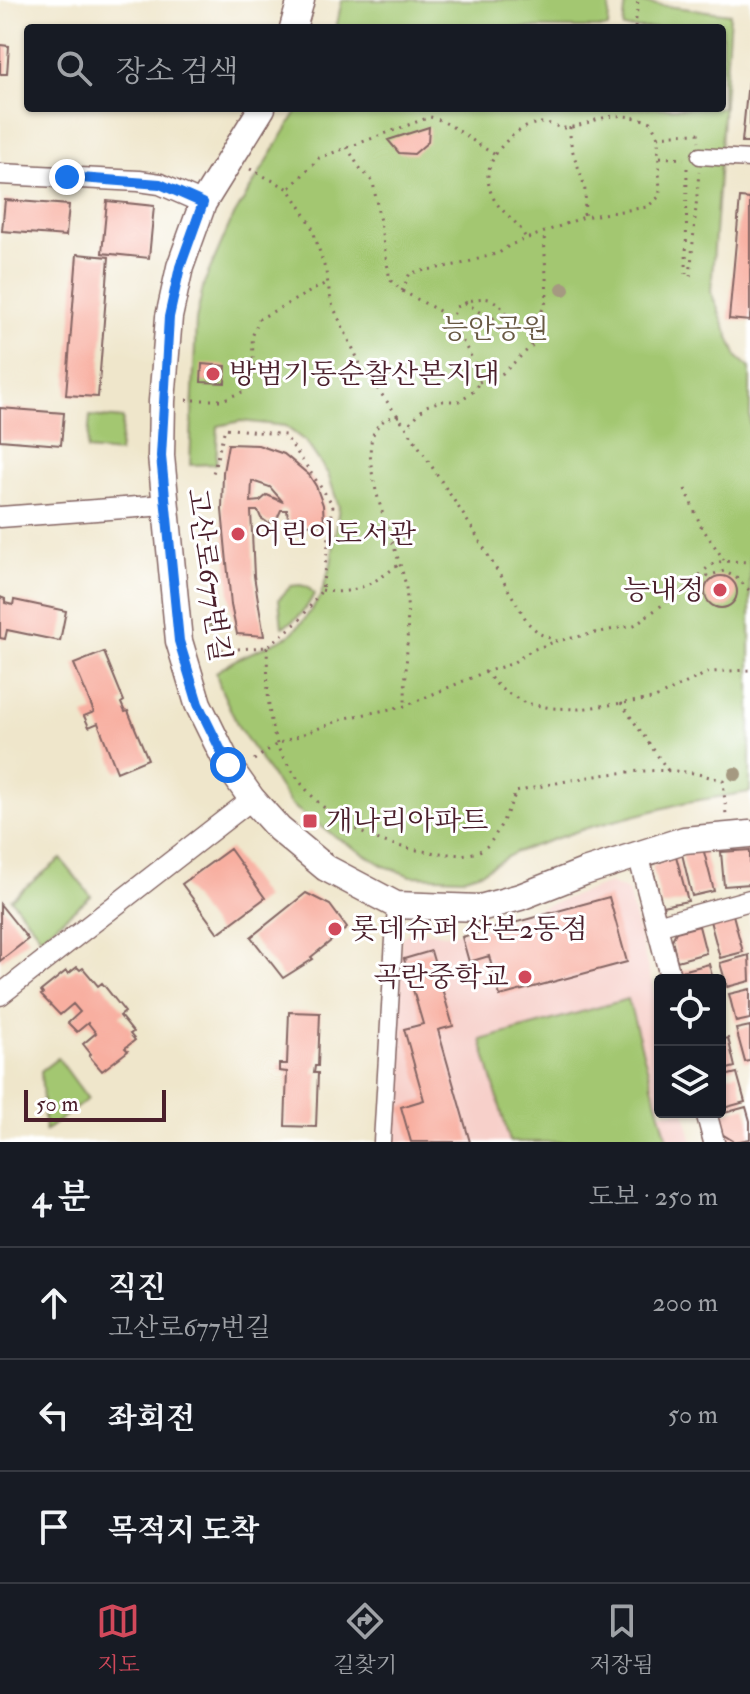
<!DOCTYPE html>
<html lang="ko">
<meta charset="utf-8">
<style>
:root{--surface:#171b24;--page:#20242c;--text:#f1f3f6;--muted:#9ea1a6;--line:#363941;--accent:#d1495b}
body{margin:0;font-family:"IM FELL Double Pica","Noto Serif KR",serif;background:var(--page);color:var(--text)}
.controls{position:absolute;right:24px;bottom:24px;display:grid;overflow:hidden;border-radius:8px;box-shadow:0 2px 6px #0004}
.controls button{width:72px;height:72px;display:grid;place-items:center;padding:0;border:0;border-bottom:2px solid var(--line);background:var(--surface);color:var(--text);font:40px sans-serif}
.scale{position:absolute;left:24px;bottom:20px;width:142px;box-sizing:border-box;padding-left:8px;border:4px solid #4a1f2b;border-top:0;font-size:22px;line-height:28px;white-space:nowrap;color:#4a1f2b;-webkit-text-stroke:6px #fff;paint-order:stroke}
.stop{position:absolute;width:24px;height:24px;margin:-18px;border:6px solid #1a73e8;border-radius:50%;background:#fff}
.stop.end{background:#1a73e8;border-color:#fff;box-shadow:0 2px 8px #0008}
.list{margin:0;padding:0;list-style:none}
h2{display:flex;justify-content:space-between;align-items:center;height:104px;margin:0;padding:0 32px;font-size:34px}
h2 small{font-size:26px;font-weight:400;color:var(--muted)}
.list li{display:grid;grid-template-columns:52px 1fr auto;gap:24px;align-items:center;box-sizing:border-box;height:112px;padding:0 32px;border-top:2px solid var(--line)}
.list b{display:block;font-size:30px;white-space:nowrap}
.list p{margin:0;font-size:26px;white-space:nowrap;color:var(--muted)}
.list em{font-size:26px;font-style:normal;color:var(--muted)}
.icon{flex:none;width:44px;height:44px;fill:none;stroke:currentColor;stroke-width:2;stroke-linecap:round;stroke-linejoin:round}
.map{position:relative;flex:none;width:750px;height:1142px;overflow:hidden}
.search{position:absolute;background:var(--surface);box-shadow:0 2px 6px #0004;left:24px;right:24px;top:24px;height:88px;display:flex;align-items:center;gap:20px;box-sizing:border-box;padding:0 28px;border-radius:8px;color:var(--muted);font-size:30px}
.sheet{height:440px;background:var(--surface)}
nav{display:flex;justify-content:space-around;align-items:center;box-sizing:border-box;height:112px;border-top:2px solid var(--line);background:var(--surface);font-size:22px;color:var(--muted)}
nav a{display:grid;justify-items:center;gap:4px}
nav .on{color:var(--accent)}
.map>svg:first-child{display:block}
</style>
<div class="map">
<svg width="750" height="1142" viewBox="0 0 750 1142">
<rect width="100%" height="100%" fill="#fff"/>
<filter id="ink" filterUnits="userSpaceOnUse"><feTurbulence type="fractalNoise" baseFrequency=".0125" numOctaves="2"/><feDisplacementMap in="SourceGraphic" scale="16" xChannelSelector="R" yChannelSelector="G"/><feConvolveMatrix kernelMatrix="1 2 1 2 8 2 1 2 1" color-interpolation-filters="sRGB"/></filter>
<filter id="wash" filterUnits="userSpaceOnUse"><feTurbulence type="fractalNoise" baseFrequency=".006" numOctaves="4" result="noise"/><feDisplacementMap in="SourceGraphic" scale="32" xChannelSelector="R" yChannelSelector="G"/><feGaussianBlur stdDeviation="1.8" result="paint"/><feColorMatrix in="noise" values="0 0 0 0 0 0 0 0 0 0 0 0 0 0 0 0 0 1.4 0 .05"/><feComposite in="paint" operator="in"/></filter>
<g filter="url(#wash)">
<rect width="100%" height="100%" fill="#efe6cb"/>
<!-- built -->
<path fill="#f7d0ca" d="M609,883L628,891L660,1016V1112H685L693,1142H391L401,938L414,929L445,934L487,927Z"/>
<!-- green -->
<path fill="#a3c771" stroke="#76734e" stroke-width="2" d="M342,0H610L608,28H336Z
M626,1L730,14L711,292L737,357L750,368V792L687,802L587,828L516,852L481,872L462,878L411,876L384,866L336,837L291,805L238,726L220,687L216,672L237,659L289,636L304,620L320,597L331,564L339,507L328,474L306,442L285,426L241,421L218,426L216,464L190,465L196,320L204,283L231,221L299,108H722V28H623Z
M90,416L123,419L119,453L87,450Z
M300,585L308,587L314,594C306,610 298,620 282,627L279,599L291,586Z
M61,859L91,896L41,937L11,899Z
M628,999L668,1142H510L481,1040Z
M58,1058L88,1099L45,1131L41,1071Z"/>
<g id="blocks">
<!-- building -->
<path fill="#f8afa0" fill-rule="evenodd" d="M0,45L9,46L7,74H0Z
M748,81H750V142H742Z
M429,127L428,142L414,154L399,153L388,140Z
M740,198L750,199V321L729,319Z
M5,200L69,205L66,236L2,231Z
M107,201L154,206L149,258L102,253Z
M77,254L109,257L98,397L66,395Z
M202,364L226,366L225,383L201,382Z
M0,408L64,413L61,445L0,440Z
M228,444L258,445L284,454L309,475L316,486L323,505L324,524L289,526L287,510H281L276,521L268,523L261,518L258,511H251L254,576L264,636L237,634L231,605L222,510L223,472ZM252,481L270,487L283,502L267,495L260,501L251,502Z
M705 592a16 16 0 1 1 32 0a16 16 0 1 1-32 0Z
M0,597L5,599V603L13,605L14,600L66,611L60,641L7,630L5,639L0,638Z
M104,652L124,701L121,703L125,712L128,711L148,759L117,772L98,723L89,727L84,716L94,712L74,664Z
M703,848L714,891L692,896L682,854Z
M230,849L265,898L218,933L182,884Z
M750,850V884L724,886L721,852Z
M676,856L688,901L662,906L652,865Z
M306,893L330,905L347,928L311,957L313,959L283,978L251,937Z
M609,897L627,962L500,996L489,956L469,962L462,937Z
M0,904L28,939L0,961Z
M732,911L743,952L720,958L709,917Z
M699,926L706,953L677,961L672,940L676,932Z
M431,951L453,1026L438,1030L470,1142H411L401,1107L424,1100L404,1029L423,1024L404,959Z
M749,955L750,981L727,987L720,963Z
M709,964L713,980H680L678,972Z
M77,967L80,970L83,968L98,986L102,983L125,1012L120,1016L133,1032L130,1034L135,1040L125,1048L128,1051L102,1071L89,1056L91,1054L83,1044L96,1033L88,1023L77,1032L68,1023L80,1012L73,1004L60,1015L41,995L43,994L41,991L66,971L68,974Z
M750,989V1019L736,1022L729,994Z
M289,1012L320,1013L318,1066H315L314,1073H318L316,1127L285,1126L287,1072L279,1071V1064H287Z
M750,1026V1061L745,1062L736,1029Z
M728,1038L735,1067L720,1071V1040Z
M737,1073L745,1102L720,1109V1077Z
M746,1107L750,1121V1139L735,1142L722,1134L717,1115Z"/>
</g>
</g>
<g filter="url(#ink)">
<use href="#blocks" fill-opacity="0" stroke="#846563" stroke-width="2"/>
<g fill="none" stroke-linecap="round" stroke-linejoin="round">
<!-- pedestrian casing -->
<g stroke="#846563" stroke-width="19">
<path id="pedestrian" d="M700,156L750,159
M382,1142L396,905"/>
</g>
<!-- minor casing -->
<g stroke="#846563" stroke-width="23">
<path id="minor" d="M0,174L139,181L160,184L203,203
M0,517L165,505
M638,854L671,980
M657,926L750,900
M0,995L252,799
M706,1112L714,1142"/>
</g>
<!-- tertiary casing -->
<g stroke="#846563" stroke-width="29">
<path id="tertiary" d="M293,28L301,0
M262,108L203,203L180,267L169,317L162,401L161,456L179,641L198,704L228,765L252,799L279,829L326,868L396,905L480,908L520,897L584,872L684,840L750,834"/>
</g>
<!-- path -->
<path stroke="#846563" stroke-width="3" stroke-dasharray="2 6" stroke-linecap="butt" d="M635,28L638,0
M570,127C569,156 582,168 585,191C586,199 584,209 584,217
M658,137L673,134L698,133L699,141
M347,147L359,167L373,182L390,280L402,291L441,312L461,338L476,366L479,382L474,391L459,401H441L426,406L406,427
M494,154C475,144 450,121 430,117L319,158L289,189L311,224L326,272L331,302L362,368L406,427L472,528L528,623L540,634L557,641L634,625L689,586L707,576L724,571L738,579L750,591
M660,157L684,159
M687,168L686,274L690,277L699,172
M250,169L289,189
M402,291L410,273L461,264L499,253L510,245L584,217L647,207L660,196L658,137L651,122C609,109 606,119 568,128C559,129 553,123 544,123C520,121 486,155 488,179C491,212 516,214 526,239
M465,302L485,316L494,318L503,312
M451,322L456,307C469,301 486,292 499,305C507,313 498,308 507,315C518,323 529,329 539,339
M479,382L503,373L539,339L544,321L542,311L547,299L544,233
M186,400H222L247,390L254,374L252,337L259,319L328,282
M399,416C332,422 403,554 406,588C410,627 405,668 405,706
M685,489L701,526L724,560
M694,581C716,557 719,561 750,562
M322,590C352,597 376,582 398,565
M267,647C268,678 266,714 277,744C280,755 289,766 295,775C330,825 381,848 440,853C455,855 475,857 487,846C498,835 510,806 516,792C567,780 634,766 686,772C698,773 711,778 723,780L726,815
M206,651L267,647L299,621L322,590L333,505L285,435L225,428L212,477
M485,672L501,689L525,703L551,708L579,709L653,699L709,672L750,670
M621,703L669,772
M254,760L277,744L346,718L405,706L485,672L511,664L532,650L557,641"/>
<!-- pedestrian -->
<use href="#pedestrian" stroke="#fff" stroke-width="16"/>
<!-- minor -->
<use href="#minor" stroke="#fff" stroke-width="20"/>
<!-- tertiary -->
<use href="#tertiary" stroke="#fff" stroke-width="26"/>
</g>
<!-- trees -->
<g fill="#a59981">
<circle cx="563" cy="289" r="7"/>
<circle cx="215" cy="625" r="7"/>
<circle cx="735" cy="774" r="7"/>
</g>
</g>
<g fill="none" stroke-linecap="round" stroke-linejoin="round" filter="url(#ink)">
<!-- route -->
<path stroke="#1a73e8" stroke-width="10" d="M67,177L160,184L203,203L180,267L169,317L161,456L179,641L198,704L228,765"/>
</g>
<!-- markers -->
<g fill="#d1495b" stroke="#fff" stroke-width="3">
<circle cx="213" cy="374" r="8"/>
<circle cx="238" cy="534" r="8"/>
<circle cx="720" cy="590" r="8"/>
<rect x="302" y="813" width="16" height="16" rx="4"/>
<circle cx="335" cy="929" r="8"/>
<circle cx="525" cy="977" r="8"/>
</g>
<g text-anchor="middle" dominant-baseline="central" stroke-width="6" stroke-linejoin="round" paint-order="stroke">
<!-- park labels -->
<g font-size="28" fill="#695a44" stroke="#fff">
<text x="495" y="329">능안공원</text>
</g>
<!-- poi labels -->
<g font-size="28" fill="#4a1f2b" stroke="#fff" text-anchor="start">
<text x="229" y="374">방범기동순찰산본지대</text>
<text x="254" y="534">어린이도서관</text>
<text x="704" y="590" text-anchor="end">능내정</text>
<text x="326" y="821">개나리아파트</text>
<text x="351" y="929">롯데슈퍼 산본2동점</text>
<text x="509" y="977" text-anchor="end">곡란중학교</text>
</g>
<!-- street labels -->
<g font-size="28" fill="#4a1f2b" stroke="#fff">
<text transform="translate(208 575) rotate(82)">고산로677번길</text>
</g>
</g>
</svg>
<div class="controls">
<button><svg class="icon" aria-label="locate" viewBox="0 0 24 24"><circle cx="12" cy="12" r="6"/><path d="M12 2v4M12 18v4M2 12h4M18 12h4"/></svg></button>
<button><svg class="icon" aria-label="layers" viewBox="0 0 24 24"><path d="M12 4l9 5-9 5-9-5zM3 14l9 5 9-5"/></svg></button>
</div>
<div class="scale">50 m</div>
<div class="stop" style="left:228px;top:765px"></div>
<div class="stop end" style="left:67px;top:177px"></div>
<div class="search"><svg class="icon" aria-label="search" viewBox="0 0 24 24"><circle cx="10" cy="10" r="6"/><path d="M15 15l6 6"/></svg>장소 검색</div>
</div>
<section class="sheet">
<h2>4 분<small>도보 · 250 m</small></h2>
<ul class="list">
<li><svg class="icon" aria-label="ahead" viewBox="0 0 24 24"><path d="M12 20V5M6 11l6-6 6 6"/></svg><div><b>직진</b><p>고산로677번길</p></div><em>200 m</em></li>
<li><svg class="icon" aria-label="left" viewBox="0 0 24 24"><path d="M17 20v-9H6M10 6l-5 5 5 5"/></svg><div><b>좌회전</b></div><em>50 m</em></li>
<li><svg class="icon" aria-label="arrive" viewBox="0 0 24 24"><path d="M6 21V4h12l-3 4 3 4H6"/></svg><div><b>목적지 도착</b></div></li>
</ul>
</section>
<nav>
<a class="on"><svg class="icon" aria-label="map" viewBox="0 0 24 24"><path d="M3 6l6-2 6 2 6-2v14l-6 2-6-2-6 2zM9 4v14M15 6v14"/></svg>지도</a>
<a><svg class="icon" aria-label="directions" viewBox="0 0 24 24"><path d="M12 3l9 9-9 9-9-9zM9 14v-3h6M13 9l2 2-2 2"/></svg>길찾기</a>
<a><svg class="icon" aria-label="saved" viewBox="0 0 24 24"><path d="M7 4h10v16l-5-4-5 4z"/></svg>저장됨</a>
</nav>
